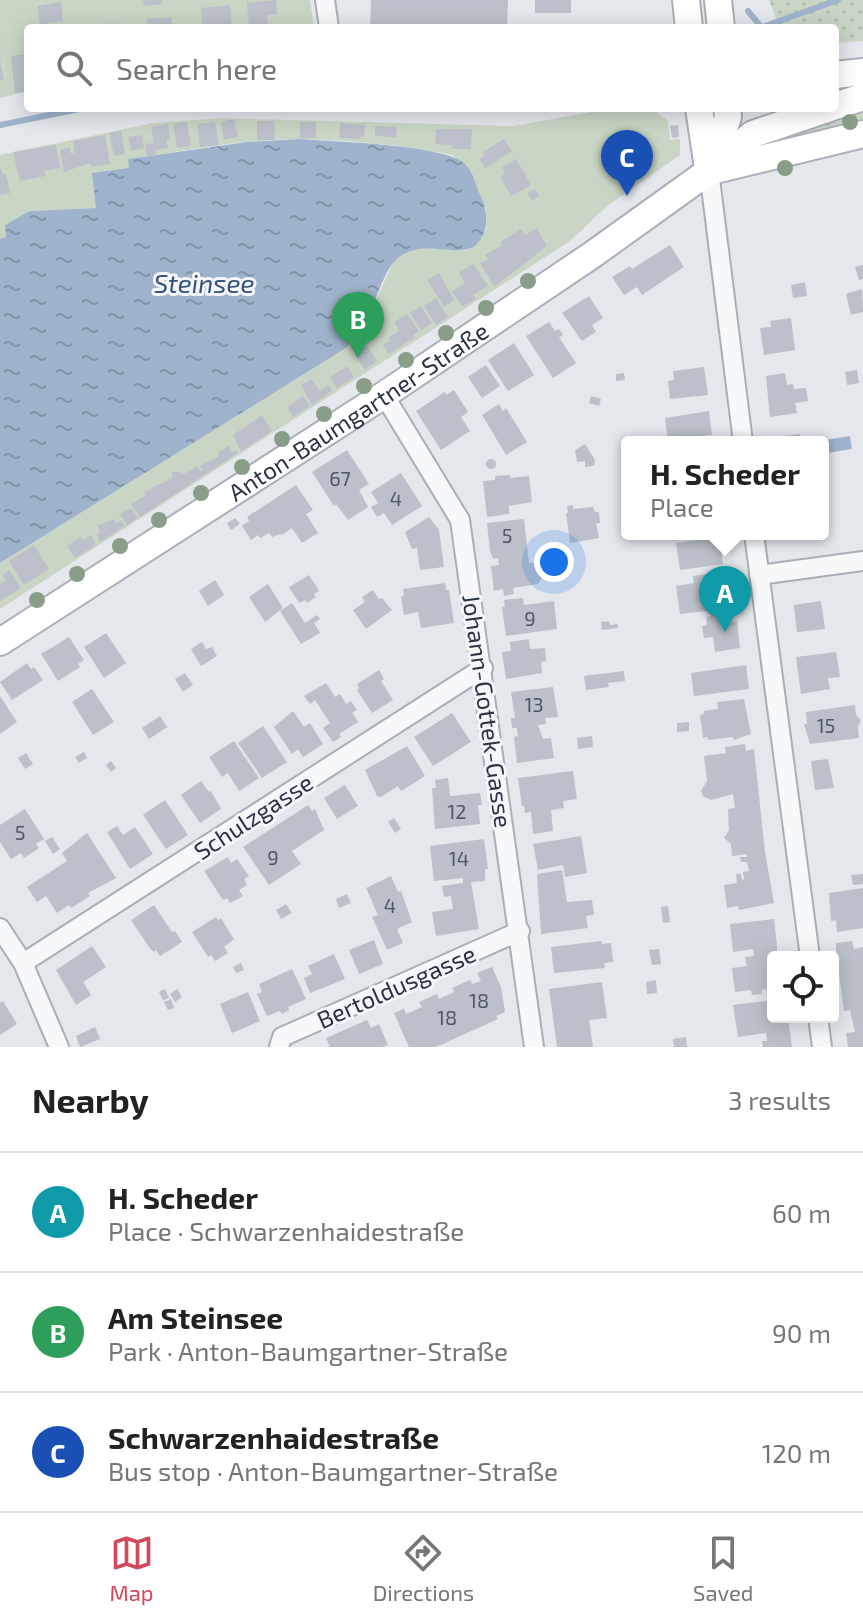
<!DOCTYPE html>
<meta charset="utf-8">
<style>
:root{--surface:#fff;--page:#f6f6f6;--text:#222;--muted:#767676;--line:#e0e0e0;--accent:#d1495b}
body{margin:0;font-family:"Exo 2",sans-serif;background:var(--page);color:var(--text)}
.controls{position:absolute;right:24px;bottom:24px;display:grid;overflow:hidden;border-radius:8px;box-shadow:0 4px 20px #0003}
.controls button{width:72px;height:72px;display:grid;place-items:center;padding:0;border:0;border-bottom:2px solid var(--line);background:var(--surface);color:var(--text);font:40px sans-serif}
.you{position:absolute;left:554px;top:562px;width:28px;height:28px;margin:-20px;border:6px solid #fff;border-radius:50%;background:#1a73e8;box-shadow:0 0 0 12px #1a73e833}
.badge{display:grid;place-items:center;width:52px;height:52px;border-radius:50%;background:var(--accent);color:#fff;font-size:26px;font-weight:700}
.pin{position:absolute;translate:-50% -66px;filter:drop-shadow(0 2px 4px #0008)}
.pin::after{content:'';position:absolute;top:42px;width:28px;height:24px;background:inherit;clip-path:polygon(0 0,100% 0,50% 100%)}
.popup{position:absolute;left:621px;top:436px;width:208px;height:104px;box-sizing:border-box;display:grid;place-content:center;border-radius:8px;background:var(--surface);filter:drop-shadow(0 2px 6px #0005);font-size:26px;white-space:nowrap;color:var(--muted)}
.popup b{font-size:30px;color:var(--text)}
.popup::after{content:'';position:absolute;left:50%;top:100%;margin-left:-16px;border:16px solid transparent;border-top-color:var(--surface)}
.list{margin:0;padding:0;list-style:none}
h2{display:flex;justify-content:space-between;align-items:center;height:104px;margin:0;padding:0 32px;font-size:34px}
h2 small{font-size:26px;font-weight:400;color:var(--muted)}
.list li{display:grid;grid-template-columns:52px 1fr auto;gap:24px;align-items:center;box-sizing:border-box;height:120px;padding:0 32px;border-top:2px solid var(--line)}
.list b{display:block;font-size:30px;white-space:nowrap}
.list p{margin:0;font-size:26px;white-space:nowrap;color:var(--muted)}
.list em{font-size:26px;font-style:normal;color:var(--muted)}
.icon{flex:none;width:44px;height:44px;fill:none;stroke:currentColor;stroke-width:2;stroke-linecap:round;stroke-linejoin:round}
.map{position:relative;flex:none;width:863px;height:1047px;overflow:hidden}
.search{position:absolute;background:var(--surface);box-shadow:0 4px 20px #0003;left:24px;right:24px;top:24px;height:88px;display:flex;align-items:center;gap:20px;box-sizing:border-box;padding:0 28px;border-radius:8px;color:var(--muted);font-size:30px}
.sheet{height:464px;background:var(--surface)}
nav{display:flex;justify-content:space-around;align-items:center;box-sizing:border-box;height:112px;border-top:2px solid var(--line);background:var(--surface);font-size:22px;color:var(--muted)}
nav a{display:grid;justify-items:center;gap:4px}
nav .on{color:var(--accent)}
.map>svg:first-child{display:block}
</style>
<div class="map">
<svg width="863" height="1047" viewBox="0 0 863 1047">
<defs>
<pattern id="grass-dots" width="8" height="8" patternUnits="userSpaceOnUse" patternTransform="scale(2)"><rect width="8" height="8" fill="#c9d6c5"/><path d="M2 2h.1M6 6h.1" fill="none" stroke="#adb8ab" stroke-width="1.8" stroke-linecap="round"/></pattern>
<pattern id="water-ripples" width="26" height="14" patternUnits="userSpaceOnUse" patternTransform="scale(2)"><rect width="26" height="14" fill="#9fb4cc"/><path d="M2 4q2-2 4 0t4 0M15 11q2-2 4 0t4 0" fill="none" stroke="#8293a7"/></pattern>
</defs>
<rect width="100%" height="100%" fill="#e4e7ec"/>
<!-- grass -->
<path fill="url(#grass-dots)" d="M769,0H863V41L835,43V28H780Z
M863,112V126L767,145L770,143Z"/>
<!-- garden -->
<path fill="#c9d6c5" d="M0,0H310L314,28H28V91L0,98Z
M614,108H651L668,121L670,140L680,139V155L607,206L570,241L0,609V563L346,348L361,332L394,261L411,250L425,248L467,251L477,244L487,228L486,209L453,155C404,145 351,140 300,139C243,139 185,151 129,159V168L96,208L30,211L6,237L0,239V155L153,123L220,118L514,126Z"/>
<!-- water -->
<path fill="url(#water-ripples)" d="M301,139C331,142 451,144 467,166C474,175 477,189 482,199C488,214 489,231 477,244C460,261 424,236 397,259C383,270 372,313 362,330C358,337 351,343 346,348L0,563V239L6,237L5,225L30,211L96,208L92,173L129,168L128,159L247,142Z
M850,436L852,449L827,453L825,440Z"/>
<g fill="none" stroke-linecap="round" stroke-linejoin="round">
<!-- stream -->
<path stroke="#9fb4cc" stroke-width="6" d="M748,11L762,28
M760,28L838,0
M0,125L84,108"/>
</g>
<!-- building -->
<path fill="#bbc0ca" d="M143,0H162V4L144,6Z
M276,0L277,14L267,15L268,28H249L247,3Z
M371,0H508L507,28H370Z
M535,0H571V13H535Z
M61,2L63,21L40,24L37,6Z
M230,5L232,28H203L201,8Z
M171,17L172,28H148L147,19Z
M114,23L115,28H93V26Z
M27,54L28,91L15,93L11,56Z
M0,60L4,80H0Z
M234,119L238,137L224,140L221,122Z
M257,121H274L275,140H257Z
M187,122L191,146L177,148L173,124Z
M215,122L219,145L200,147L197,124Z
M300,122H316V138H300Z
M340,123L365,125L364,137L361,136V139L339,138Z
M168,124L170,139L166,140L168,148L155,150L156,156L147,157L145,144L154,143L151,127Z
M678,125L679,137L672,138L670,126Z
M375,126L397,127L396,137L375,136Z
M436,129H472L471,149H452L453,145L435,144Z
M121,131L125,154L114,156L109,133Z
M105,135L110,164L91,167L90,163L64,172L60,150L70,147L71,154L74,153L76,159L73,141Z
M142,135L144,148L131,151L128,137Z
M504,139L512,151L485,168L479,159L485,155L483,152Z
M56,145L60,168L45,171L44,167L45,176L20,181L13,152Z
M516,159L531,185L511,196L500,177L505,174L502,167Z
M0,168L3,174H6L10,193L0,195Z
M535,189L539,196L532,201L528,193Z
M537,228L547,246L494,287L480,263L488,259L485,255L502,245L500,242L521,229L525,235Z
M670,245L684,267L642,295L637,287L624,295L612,277L630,266L632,269Z
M473,264L488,286L473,295L476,299L463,307L452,292L465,283L459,273Z
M863,265V279L859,280L855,267Z
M439,273L454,300L444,307L427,280Z
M805,282L807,296L793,298L791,285Z
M862,289L863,312L851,315L846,294Z
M589,296L603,318L592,325L596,332L582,341L562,313Z
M436,298L448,317L436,325L424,306Z
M421,306L432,323L421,330L410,313Z
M407,314L419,331L413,335L415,337L389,354L383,345L390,341L388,338L399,331L394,322Z
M791,318L795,350L764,355L760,328L771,327L770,321Z
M549,322L555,331L559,329L563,335L559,337L576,363L553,378L526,336Z
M514,343L534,375L508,391L488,360Z
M367,346L377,361L365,370L354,354Z
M486,365L500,386L482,398L468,377Z
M347,366L354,377L337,388L330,377Z
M704,367L708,395L670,399L668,381L674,380L673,371Z
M857,370L859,383L847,385L845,372Z
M624,373L625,380L616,381V374Z
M785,373L787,385L793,384L794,389L806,388L808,401L795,403L797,413L770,417L766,376Z
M311,379L320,391L329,385L332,391L312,405L301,385Z
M454,390L468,412L461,417L470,431L441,450L416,411L445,392L446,395Z
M303,396L310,406L293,417L287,407Z
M591,396L601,399L599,406L589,403Z
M499,404L503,411L506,408L527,442L506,455L482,415Z
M709,411L712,435H706L707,442L668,440L665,418Z
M262,415L272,431L241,451L233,435Z
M800,434L801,442H770V438Z
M585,444L595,460L594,466L585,467V461L577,462L575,450Z
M228,446L232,452L235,450L238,453L140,517L131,504L146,495L144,492L172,478V472H180L182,475L197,466L200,471L203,470L200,466L219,456L218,453Z
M347,450L369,484L359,490L368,507L348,520L336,504L334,506L312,472Z
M486 464a5 5 0 1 1 10 0a5 5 0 1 1-10 0Z
M401,473L422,506L392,525L384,513L377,517L371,507L378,503L371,492Z
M510,475V478L529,476L532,502L509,506V514L487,517L483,481L495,480V476Z
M296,485L313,510L306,514L318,533L302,543L292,528L282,535L280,534L272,537L269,533L260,538L258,535L251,540L242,526L249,521L247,517Z
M573,505V509L593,507L595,512H599L600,523H596L599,538L570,543L566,513H568L567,506Z
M131,508L138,518L127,525L120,514Z
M429,517L439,530L444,567L420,570L417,548L412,549L405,532Z
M235,518L240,524L231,530L227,523Z
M114,519L116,523L121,520L125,526L100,542L97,534L100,532L97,526Z
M524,519L529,563H535L541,567L542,578L538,584L513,588L514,594L504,596L503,589L494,591L491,566L499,565L498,558L493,559L490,551L487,523Z
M788,534H806L807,537L788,539Z
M91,535L96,545L75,558L67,546L80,537L83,540Z
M719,537L723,564L680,570L676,543Z
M34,545L49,569L24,585L9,561Z
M9,570L21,588L0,601V584L6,580L2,575Z
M721,572L722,580L734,578L738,607L726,609L723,615L725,623L737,621L740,648L715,652L713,637L704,638L702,626L707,625L706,617L711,616L706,611L680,614L676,586L694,583L693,576Z
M309,575L319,591L314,594L316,597L307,603L305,600L299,603L289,587Z
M215,580L224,595L208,606L199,591Z
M445,583L446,590H449L454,623L421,628L418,612L404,615L401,596H404L403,589Z
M268,584L283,608L265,622L249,597Z
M373,590L379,599L382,598L392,610L366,629L353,610L365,602L362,597Z
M523,598L524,605L554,601L557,629L506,636L502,607H505L504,600Z
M821,601L825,629L797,632L794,605Z
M292,603L305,623L317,615L320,619L314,623L320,633L301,644L280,611Z
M609,621L610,625L618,624V628L602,630L601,622Z
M106,633L126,663L104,678L84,647Z
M69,637L84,660L78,664L80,667L58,681L41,654Z
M529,639L530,649L545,648L546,661L541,662L542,673L506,679L502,652L511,651L510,642Z
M202,642L206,649L212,647L217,656L201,666L191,649Z
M836,652L840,677L828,678L830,689L801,694L796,657Z
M27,663L31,669L34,667L43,680L12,700L0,682Z
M746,665L749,689L694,696L691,673Z
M379,670L384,679L381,681L393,700L372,713L357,690L359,688L357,684Z
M624,671L625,681L608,683L609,687L586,690L584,676Z
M185,673L193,685L183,692L175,679Z
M326,683L335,697L340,694L346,704L351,701L357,710L352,713L358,722L339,734L341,737L333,742L323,728L330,723L315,700L310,704L304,696Z
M553,687L558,717L545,718L546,724L538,725L543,739L551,738L554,758L517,763L514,737L518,736L517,728H512L511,718H515L511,692Z
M92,689L114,722L93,735L72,702Z
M0,696L17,722L0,734Z
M744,699L751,734L734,740L733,737L708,740V737L703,738L700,715L704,714V711L718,709L717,702Z
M855,705L856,715L861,720L858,727L859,738L810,744L804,724H807L806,712Z
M293,711L304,727L310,723L323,744L303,757L298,749L292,754L274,727Z
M452,713L471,742L433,766L414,737Z
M160,716L167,727L149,739L142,728Z
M689,722V731L677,732V723Z
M263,726L287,762L262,778L238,743Z
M592,736L593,747L578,749L577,738Z
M234,741L259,778L239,791L228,773L222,777L209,757Z
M745,744L746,751L754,749L765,852L774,903L739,910L738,906L727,908L724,885L737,883L736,874H741L742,880L744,879L743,872L749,871L747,862H741L740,857H747V854L732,856L731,844L724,838L729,830L728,809L735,808L733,794L711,800L703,796L701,791L707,781L704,756L726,753L725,747Z
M407,746L425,776L401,791L398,786L381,797L377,796L365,770Z
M84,752L87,758L79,763L75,757Z
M26,753L33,764L25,769L18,758Z
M828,759L834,788L815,790L811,761Z
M111,761L116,768L111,772L106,765Z
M573,771L577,799L563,801L564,808L551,810L553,831L533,834L531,812L525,813L524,806H522L518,778Z
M448,778L450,796L480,793L482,805H478L480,824L435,829L432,788H436L435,780Z
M201,781L209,792L211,791L221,809L200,823L181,795Z
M345,785L358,806L337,819L324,798Z
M165,800L188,835L166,849L143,815Z
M308,805L312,811L315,809L324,830L292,851L301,864L269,885L243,847Z
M25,809L44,839L36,844L39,848L24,858L21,853L11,859L0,842V825Z
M394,818L401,829L395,833L388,822Z
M117,826L123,835L135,827L153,854L130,869L107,832Z
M87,833L116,878L88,893L90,896L71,908L69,905L57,913L46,896L37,902L27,887L67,861L62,853Z
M581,836L587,873L565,877L563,865L538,870L533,844Z
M52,837L60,849L53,854L45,841Z
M484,839L488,869H485V881L471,882L479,929L436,936L432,912L453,909L451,896L444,897L442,886L463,883V878L434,881L430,846Z
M228,857L231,863L237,859L249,876L244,879L247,885L239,890L243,896L230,903L227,898L223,900L204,871Z
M562,870L567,902L592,900L594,915L586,916L588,928L541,934L537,874Z
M863,874V884L853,885L851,875Z
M391,876L398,892L401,891L412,922L397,929L403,943L387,950L372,917L378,915L366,888Z
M863,888V928L837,932L836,920L831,921L829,893Z
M347,894L351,903L339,908L336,899Z
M286,904L292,913L281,919L276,910Z
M154,905L172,932L175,931L182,942L160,956L156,950L154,952L149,947L131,920Z
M668,906L670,922L663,923L661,907Z
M216,917L218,920L221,918L234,939L224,947L228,953L215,961L211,955L208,957L192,932Z
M774,919L777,946V957H773V988L762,990V994L752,995L751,990L735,992L732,968L747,966L745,957L754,956L753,949L733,952L730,924Z
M374,940L383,964L359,974L349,950Z
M601,941L602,944L611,943L613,962L604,963L605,968L554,973L551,947Z
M852,941L854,949L863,947V1047H848L846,1033L855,1032L850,1010L844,1011L836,951V943Z
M92,946L106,967L83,982L91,995L76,1005L56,970Z
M659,949L661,964L652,965L649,950Z
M334,954L345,979L310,993L304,978L312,974L308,966Z
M241,963L244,970L236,973L233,967Z
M492,967L501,987L505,1012L496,1016L498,1019L436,1047H409L394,1013L404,1009L406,1014L422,1007L419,1002L437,994L439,999L454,992L452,988L470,980L472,984L481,981L477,973Z
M292,969L306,999L288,1007L289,1010L282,1014L280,1011L267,1016L257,994L262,992L259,984Z
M656,980L657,993L647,994L646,982Z
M602,982L607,1018L589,1020L593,1047H557L549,989Z
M165,989L169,998L163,1000L159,992Z
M177,989L182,997L175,1002L170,994Z
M248,992L260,1021L232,1033L220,1004Z
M171,999L174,1008L168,1010L164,1002Z
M773,1000V1017H788L792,1047H763L762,1041H767L766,1033L738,1037L733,1005Z
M3,1001L17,1024L0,1035V1003Z
M367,1020L371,1028L379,1024L388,1045L382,1047H330L326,1038Z
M95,1027L100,1039L80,1047L76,1036Z
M686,1037L687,1047H674L673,1039Z"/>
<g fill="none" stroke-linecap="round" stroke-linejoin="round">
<!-- street casing -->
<g stroke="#a9aeb7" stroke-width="22">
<path id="street" d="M325,0L329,28
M709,171L743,442
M384,395L460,520L534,1047
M754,534L810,957
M759,575L863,561
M0,928L23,963L59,1047
M23,963L483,668
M818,1017L822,1047
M279,1047L282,1037L520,931"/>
</g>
<!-- secondary casing -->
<g stroke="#a9aeb7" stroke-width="30">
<g id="secondary">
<path d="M686,0L689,28"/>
<path d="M718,0L721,28"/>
<path d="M835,75L863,72"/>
<path d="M835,106L863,97"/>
<path d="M699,108L708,168"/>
<path d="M715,170L863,134"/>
<path d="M709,171L728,117L727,108"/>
<path id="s1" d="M0,642L384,395L592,255L709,171L753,134L830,108"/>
</g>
</g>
<!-- street -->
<use href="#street" stroke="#f7f8fa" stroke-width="18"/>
<!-- secondary -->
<use href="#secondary" stroke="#fff" stroke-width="26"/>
</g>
<!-- trees -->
<g fill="#899d89">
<circle cx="850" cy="122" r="8"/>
<circle cx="785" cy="168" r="8"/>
<circle cx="528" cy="281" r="8"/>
<circle cx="486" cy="308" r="8"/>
<circle cx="446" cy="333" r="8"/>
<circle cx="406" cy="360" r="8"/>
<circle cx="364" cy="386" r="8"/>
<circle cx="324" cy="414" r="8"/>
<circle cx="282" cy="439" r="8"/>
<circle cx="242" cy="467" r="8"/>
<circle cx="201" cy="493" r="8"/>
<circle cx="159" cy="520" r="8"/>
<circle cx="120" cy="546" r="8"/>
<circle cx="77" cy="574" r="8"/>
<circle cx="37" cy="600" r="8"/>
</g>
<g text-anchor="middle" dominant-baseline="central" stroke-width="6" stroke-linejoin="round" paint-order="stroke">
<!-- number labels -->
<g font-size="20" fill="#4f5766">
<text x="340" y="478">67</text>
<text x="396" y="498">4</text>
<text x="507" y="535">5</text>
<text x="530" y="618">9</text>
<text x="534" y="704">13</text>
<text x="826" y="725">15</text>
<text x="457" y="811">12</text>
<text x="20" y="832">5</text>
<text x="273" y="857">9</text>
<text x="459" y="858">14</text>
<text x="390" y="905">4</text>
<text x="479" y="1000">18</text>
<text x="447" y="1017">18</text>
</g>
<!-- street labels -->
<g font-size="24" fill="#2b3445" stroke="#f4f6f9">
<text stroke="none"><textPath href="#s1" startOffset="426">Anton-Baumgartner-Straße</textPath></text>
<text transform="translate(488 711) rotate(82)">Johann-Gottek-Gasse</text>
<text transform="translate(253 816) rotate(-33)">Schulzgasse</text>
<text transform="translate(396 986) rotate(-24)">Bertoldusgasse</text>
</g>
<!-- water labels -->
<g font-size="26" font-style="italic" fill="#34527a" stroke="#f4f6f9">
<text x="204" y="282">Steinsee</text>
</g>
</g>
</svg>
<div class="controls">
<button><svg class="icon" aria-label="locate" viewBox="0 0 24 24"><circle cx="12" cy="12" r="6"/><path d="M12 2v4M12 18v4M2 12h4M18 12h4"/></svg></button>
</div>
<div class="you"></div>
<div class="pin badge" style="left:725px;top:632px;background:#0f9aa8">A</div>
<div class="popup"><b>H. Scheder</b>Place</div>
<div class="pin badge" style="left:358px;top:358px;background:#2e9e5b">B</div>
<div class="pin badge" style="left:627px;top:196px;background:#1a4fb4">C</div>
<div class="search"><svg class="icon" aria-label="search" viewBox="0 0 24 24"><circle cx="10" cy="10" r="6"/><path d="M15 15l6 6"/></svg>Search here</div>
</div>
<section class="sheet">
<h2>Nearby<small>3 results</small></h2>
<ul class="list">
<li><span class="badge" style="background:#0f9aa8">A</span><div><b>H. Scheder</b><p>Place · Schwarzenhaidestraße</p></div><em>60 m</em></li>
<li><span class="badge" style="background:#2e9e5b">B</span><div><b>Am Steinsee</b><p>Park · Anton-Baumgartner-Straße</p></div><em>90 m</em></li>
<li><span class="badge" style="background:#1a4fb4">C</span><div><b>Schwarzenhaidestraße</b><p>Bus stop · Anton-Baumgartner-Straße</p></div><em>120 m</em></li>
</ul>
</section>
<nav>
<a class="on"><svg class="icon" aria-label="map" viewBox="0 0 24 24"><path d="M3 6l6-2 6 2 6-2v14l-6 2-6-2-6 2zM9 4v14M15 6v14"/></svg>Map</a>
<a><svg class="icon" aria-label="directions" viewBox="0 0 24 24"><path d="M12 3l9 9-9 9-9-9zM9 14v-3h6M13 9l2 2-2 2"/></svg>Directions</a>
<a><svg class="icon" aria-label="saved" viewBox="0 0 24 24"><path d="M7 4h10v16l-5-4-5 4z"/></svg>Saved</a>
</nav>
